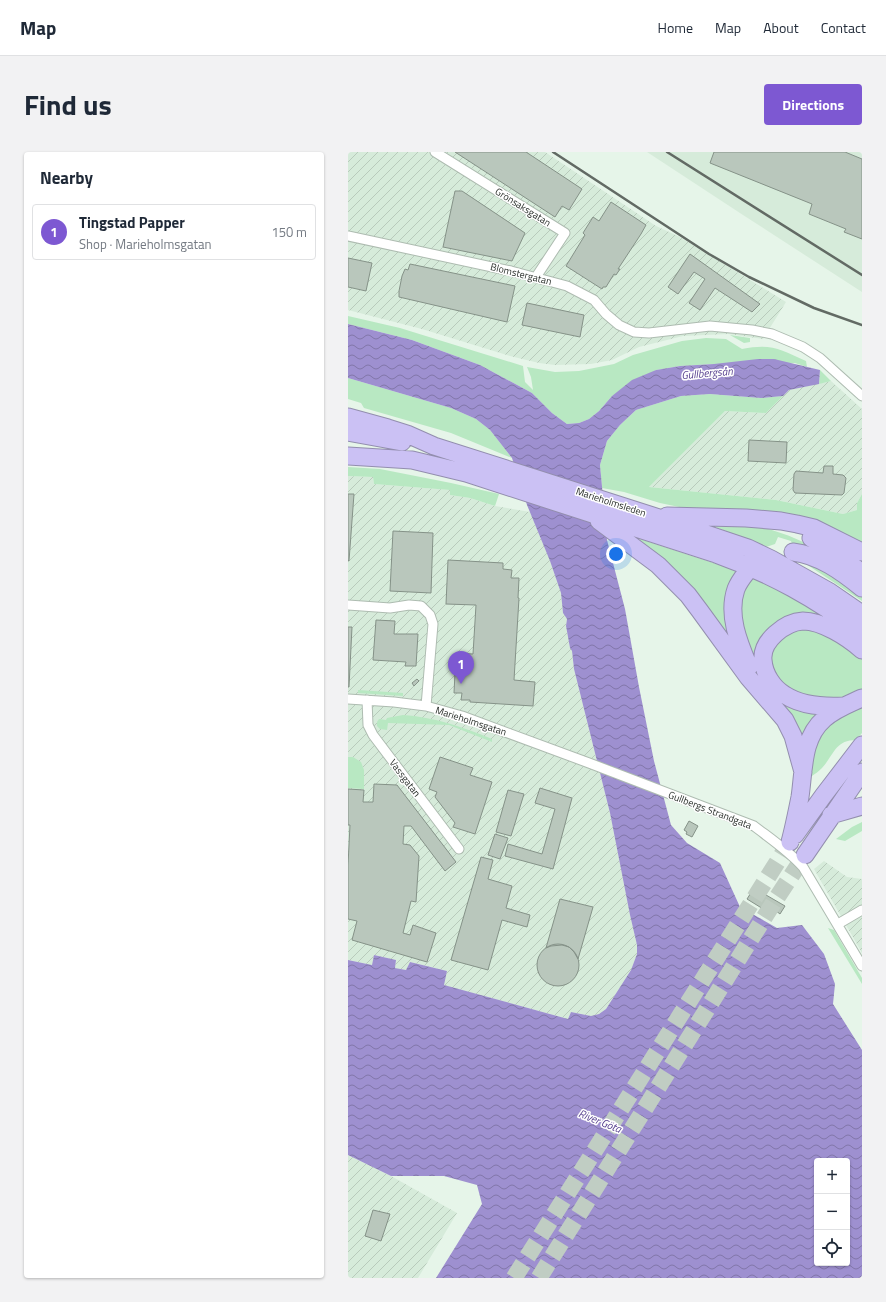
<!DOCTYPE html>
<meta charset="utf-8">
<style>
:root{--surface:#fff;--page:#f2f2f3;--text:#1f2937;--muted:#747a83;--line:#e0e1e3;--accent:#7d58d2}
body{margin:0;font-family:"Titillium Web",sans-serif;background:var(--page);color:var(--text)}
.controls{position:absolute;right:12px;bottom:12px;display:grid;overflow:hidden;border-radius:4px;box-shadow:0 1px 3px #0004}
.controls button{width:36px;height:36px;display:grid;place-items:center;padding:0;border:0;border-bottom:1px solid var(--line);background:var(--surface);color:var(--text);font:20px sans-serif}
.you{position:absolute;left:268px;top:402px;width:14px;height:14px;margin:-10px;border:3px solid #fff;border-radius:50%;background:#1a73e8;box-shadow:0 0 0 6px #1a73e833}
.badge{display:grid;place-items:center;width:26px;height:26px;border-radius:50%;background:var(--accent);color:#fff;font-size:13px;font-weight:700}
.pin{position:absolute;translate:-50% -33px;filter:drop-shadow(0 1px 2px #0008)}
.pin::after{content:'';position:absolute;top:21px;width:14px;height:12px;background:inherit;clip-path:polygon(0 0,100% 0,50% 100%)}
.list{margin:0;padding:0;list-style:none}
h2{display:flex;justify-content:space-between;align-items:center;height:52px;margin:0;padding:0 16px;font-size:17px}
h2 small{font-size:13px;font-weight:400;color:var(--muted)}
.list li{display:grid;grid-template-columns:26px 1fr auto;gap:12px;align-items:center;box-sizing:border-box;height:56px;margin:0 8px 8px;padding:0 8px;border:1px solid var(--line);border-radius:4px}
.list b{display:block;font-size:15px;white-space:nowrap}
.list p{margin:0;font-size:13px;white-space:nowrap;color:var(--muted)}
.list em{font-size:13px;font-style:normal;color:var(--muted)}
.icon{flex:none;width:22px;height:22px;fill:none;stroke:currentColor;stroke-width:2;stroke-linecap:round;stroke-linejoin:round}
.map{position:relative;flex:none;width:514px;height:1126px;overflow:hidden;border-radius:4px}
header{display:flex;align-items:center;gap:24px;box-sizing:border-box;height:56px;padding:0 20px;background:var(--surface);border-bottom:1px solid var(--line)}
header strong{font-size:19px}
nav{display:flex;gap:22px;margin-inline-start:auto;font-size:14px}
.intro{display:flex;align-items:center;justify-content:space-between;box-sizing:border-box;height:96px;padding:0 24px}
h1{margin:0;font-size:28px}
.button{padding:10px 18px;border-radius:4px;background:var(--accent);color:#fff;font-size:14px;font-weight:700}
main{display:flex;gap:24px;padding:0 24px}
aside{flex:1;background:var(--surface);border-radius:4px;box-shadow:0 1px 3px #0004}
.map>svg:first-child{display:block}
</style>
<header>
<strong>Map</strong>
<nav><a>Home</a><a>Map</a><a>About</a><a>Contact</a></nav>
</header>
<div class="intro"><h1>Find us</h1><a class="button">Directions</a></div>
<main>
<aside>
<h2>Nearby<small></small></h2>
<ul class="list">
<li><span class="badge">1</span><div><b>Tingstad Papper</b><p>Shop · Marieholmsgatan</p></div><em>150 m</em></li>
</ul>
</aside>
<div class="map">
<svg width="514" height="1126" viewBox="0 0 514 1126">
<defs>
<pattern id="industrial-furrows" width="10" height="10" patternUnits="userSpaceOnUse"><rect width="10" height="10" fill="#d6ebda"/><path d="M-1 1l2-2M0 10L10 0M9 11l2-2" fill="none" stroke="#b8cabb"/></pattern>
<pattern id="water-waves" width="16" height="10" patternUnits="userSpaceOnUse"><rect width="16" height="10" fill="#9e90d0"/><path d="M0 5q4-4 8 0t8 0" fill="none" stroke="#8176a9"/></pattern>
</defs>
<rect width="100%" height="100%" fill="#e6f5e9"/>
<!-- built -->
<path fill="#d6ebda" d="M299,0H514V140L395,63Z"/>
<!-- industrial -->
<path fill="url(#industrial-furrows)" d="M0,0H197L308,74L330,84L438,150L415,187L380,182L335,184L291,195L264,208L243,212L207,213L191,211L162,204L74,177L0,158Z
M483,229L514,257V342L509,351V358L495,362L428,348L301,335L377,259L418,261L441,238Z
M0,324L25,325L26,332L103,338L102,343L122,346L147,354L182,360L202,409L213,441L215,461L219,467L218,474L222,496L224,499L226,517L262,661L282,763L289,793V802L283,818L258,857L251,862L243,864L223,860L220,867L95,833L99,819L62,810L58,818L47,816L48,808L26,803L24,813L0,808Z
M476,709L499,725L514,727V801L466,717Z
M0,1003L43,1024L109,1061L70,1126H0Z"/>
<!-- green -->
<path fill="#b8e8c2" d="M0,164L52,176L175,214L177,230L185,238L183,225L179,215L207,220L231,219L266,212L285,203L334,189L358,186L378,187L394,197C423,191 432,197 458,209L459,215L447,211L366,212L332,214L308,218L264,244L251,259L241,267L231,271L219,272L204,261L184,241L132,213L64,188L0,172Z
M382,183L402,186V190L396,191Z
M472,218L483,229L471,232Z
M0,226L103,256L128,267L142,278L164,306L103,281L16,256L13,251L0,247Z
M362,242L413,246L435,244L418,261L377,259L301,335L428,348L495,362L509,358V351L514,342V393L312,351L276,340L254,336L252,313L259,289L272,273L288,258L333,244Z
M0,315L32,317L103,331L151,342L147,354L122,346L102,343V338L26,332L25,325L0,324Z
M351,369C367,370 384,371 400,373C430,377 457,390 483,404L444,392L443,389L430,385L427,392L418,395L386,382Z
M292,387L390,419L389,500L291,391Z
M459,409L514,442V449L458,412Z
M403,424C433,437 461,453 487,472V476C480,472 472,467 464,465C457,464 447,464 440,466C422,472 408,492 410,511C412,529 434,549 450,554C460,558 470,558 480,558C463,568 460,577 453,595C450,567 437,558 420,538C404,518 391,480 391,455C391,451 391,446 392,443C395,437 399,430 403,424Z
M449,475L475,479L514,506V537L506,542L489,547H464L442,538L428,523L424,514L423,503L428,490Z
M10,538L55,541V544L10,541Z
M514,552V581L508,588C487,588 486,603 474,616C471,619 467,622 464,624L462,611L476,573Z
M55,563C86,565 115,575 144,587V590L101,573L40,571L39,578L32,577L29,574V570L31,567L38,568L39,566Z
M0,605H5L13,610L16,618V637L0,636Z
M514,670V679L497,689L488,687L504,675Z
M480,776L486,778L514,826V832Z"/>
<!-- water -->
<path fill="url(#water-waves)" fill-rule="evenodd" d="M0,172L64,188L132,213L184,241L204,261L219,272L231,271L241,267L251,259L264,244L284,228L308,218L332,214L366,212L410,207H426L472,218L471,232L441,238L435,244L413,246L362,242L333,244L288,258L272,273L259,289L252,313L259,388L277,457L291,535L306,609L323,673L339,691L372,711L392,755L429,776L454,773L476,802L487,832L485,852L514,898V1126H88L134,1052L129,1033L96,1024H43L0,1003V808L24,813L26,803L48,808L47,816L58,818L62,810L99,819L96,833L220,867L223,860L243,864L251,862L258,857L283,818L289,802V793L282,763L262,661L226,517L224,499L222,496L218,474L219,467L215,461L213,441L202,409L179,353L164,306L142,278L128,267L103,256L0,226ZM469,1009H499V1111H469Z"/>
<!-- building -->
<path fill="#b9c7bc" stroke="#859288" d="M107,0H178L234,37L221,58L214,54L207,65Z
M366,0H497L514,7V87L496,80L498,77L461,62L464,52L362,11Z
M107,39H114L177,81L164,109L95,95Z
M263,50L298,73L293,82L270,117H272L268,123L266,122L258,135H255L254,137L218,114L237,83L235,81L245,65L251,69Z
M342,102L412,152L404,160L367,136L352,158L341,151L357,127L346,120L330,142L320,135Z
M0,106L24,111L18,139L0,135Z
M62,112L167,134L159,170L51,145V139L54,124L57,117L60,118Z
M179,151L236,163L232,185L174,173Z
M401,288L439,290L438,311L400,309Z
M476,314H485V322L495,323L498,326L496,341L494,343L447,341L445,338L446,322L448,319L475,321Z
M0,342H6L1,409L0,408Z
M45,379L85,381L83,441L42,439Z
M100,408L155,411V417L164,418L163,426H171L170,446H171L166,528L187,530L185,554L122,550V548H113L114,541H106L108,501L125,502L128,453L98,452Z
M28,468L47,469L46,482H70L68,514H57L58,510L25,508Z
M0,475H4L1,535H0Z
M69,527L71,529L66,534L64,531Z
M92,605L125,616L122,623L144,630L127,682L105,675L107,671L87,645L89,640L81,637Z
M26,632L49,633L108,710L97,719L63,674H56L55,692L62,693L71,704L68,750L63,749L55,781L62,783L65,773L88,781L79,810L4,788L9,769L0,767V713L2,673H0V637L16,638L15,650H25Z
M192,636L224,646L205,717L157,704L160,692L194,702L207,657L187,651Z
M160,638L176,642L163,684L148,680Z
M341,669L350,674L344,685L338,682L339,680L336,678Z
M147,682L160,686L152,707L140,703Z
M133,705L145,708L140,727L164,734L158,756L182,763L179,775L154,768L140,818L103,808Z
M406,736L437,754L432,762L423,755L420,760L399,747Z
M212,747L245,755L230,807L226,800L221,795L214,793L203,794L198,796Z
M189 813a21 21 0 1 1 42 0a21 21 0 1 1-42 0Z
M25,1058L42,1062L33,1089L17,1084Z"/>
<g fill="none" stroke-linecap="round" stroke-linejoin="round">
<!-- highway-tunnel -->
<path stroke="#c0cdc3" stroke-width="17" stroke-dasharray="17 8" stroke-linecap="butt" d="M166,1126L442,690
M191,1126L426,750L457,703"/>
<!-- street casing -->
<g stroke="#aebcb1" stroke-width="11">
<path id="street" d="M87,0L217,81L188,125
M0,84L163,119L219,134L246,148L258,162L271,173L286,180L301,181L362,174L404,178L424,182L455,195L472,206L514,244
M0,453L42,456L61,453L73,454L82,463L85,472L78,554
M0,547L46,550L78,554L114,564L241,611L406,674C423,687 441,699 455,715L514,814
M19,548L20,573L25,583L111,697
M490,772L514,758"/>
</g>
<!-- highway casing -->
<g stroke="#938eae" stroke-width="19">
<path id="highway" d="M0,265L40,276L59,282L86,294L305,364L400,396L423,407L482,440L514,462
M0,280L54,290
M0,304L64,308L118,321L368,402C424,422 466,446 514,481
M319,364L398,366L433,369L449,372L466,376L514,400
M251,369L310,413L340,443L352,459L400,525L437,568L445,584L455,620
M463,386L481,396L514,421
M445,400C471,403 494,420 514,436
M398,421C394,426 390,432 388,437C379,463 391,491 401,515
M495,554C475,555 454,554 437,543C425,536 416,522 415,508C413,489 437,470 455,469C474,469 499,485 514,498
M483,663L514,654
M447,683L475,644L514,593
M442,690C446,675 449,660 452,645C456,618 454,586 476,567C487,557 501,552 514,546
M457,703L514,620"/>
</g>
<!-- street -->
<use href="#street" stroke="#fff" stroke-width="9"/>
<!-- highway -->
<use href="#highway" stroke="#cbc1f4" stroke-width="17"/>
<!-- rail -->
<path stroke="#626a64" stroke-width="2.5" d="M205,0L361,102L401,125L466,156L514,173
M319,0L514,123"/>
</g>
<g text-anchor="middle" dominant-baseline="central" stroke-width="3" stroke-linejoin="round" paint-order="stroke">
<!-- street labels -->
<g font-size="10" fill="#2a2f2b" stroke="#fff">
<text transform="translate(175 55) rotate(32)">Grönsaksgatan</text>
<text transform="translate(173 122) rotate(14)">Blomstergatan</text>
<text transform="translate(263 350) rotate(18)">Marieholmsleden</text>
<text transform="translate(123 569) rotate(18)">Marieholmsgatan</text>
<text transform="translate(57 626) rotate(53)">Vassgatan</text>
<text transform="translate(362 658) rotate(21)">Gullbergs Strandgata</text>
</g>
<!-- water labels -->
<g font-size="11" font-style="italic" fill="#584290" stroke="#fff">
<text transform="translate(359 221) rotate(-5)">Gullbergsån</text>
<text transform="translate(252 969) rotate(22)">River Göta</text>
</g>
</g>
</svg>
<div class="controls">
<button>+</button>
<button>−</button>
<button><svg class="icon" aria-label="locate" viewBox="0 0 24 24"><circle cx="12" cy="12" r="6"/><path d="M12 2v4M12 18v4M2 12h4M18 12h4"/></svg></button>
</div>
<div class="you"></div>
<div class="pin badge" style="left:113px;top:532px">1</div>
</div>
</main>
